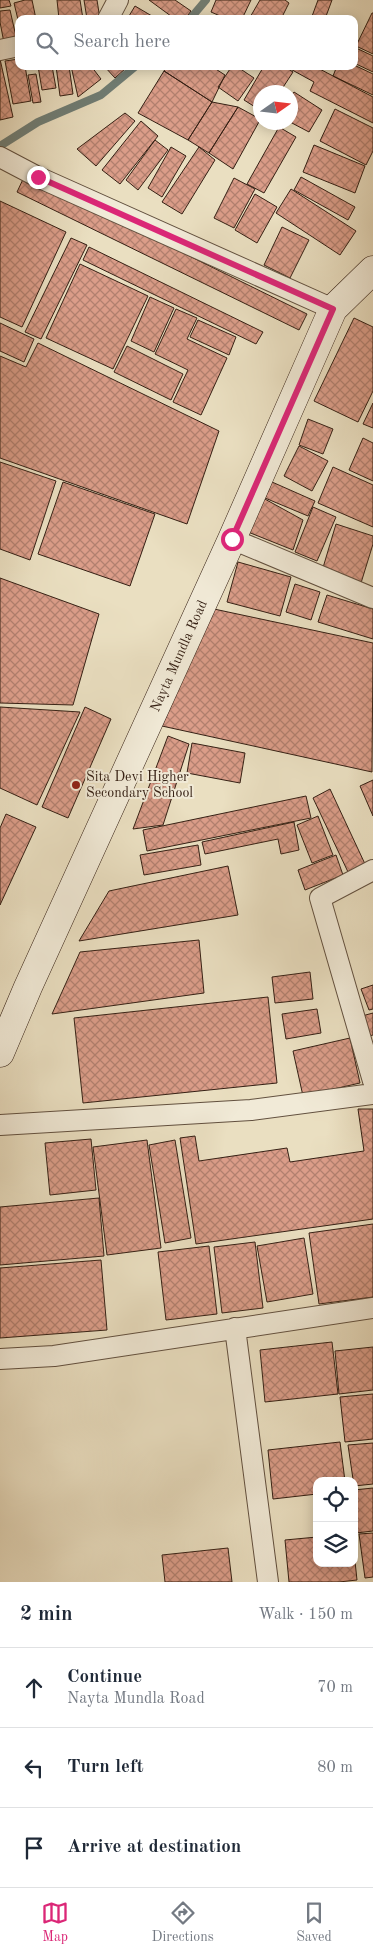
<!DOCTYPE html>
<meta charset="utf-8">
<style>
:root{--surface:#fff;--page:#f6f6f7;--text:#1f2937;--muted:#747a83;--line:#e0e1e3;--accent:#db2777}
body{margin:0;font-family:"Old Standard TT",serif;background:var(--page);color:var(--text)}
.controls{position:absolute;right:15px;bottom:15px;display:grid;overflow:hidden;border-radius:10px;box-shadow:0 2px 12px #0003}
.controls button{width:45px;height:45px;display:grid;place-items:center;padding:0;border:0;border-bottom:1px solid var(--line);background:var(--surface);color:var(--text);font:25px sans-serif}
.compass{position:absolute;left:253px;top:85px;width:45px;height:45px;border-radius:50%;background:var(--surface);box-shadow:0 2px 12px #0003;rotate:76deg}
.stop{position:absolute;width:15px;height:15px;margin:-11px;border:4px solid #db2777;border-radius:50%;background:#fff}
.stop.end{background:#db2777;border-color:#fff;box-shadow:0 1px 5px #0008}
.list{margin:0;padding:0;list-style:none}
h2{display:flex;justify-content:space-between;align-items:center;height:65px;margin:0;padding:0 20px;font-size:21px}
h2 small{font-size:16px;font-weight:400;color:var(--muted)}
.list li{display:grid;grid-template-columns:32px 1fr auto;gap:15px;align-items:center;box-sizing:border-box;height:80px;padding:0 20px;border-top:1px solid var(--line)}
.list b{display:block;font-size:19px;white-space:nowrap}
.list p{margin:0;font-size:16px;white-space:nowrap;color:var(--muted)}
.list em{font-size:16px;font-style:normal;color:var(--muted)}
.icon{flex:none;width:28px;height:28px;fill:none;stroke:currentColor;stroke-width:2;stroke-linecap:round;stroke-linejoin:round}
.map{position:relative;flex:none;width:373px;height:1582px;overflow:hidden}
.search{position:absolute;background:var(--surface);box-shadow:0 2px 12px #0003;left:15px;right:15px;top:15px;height:55px;display:flex;align-items:center;gap:12px;box-sizing:border-box;padding:0 18px;border-radius:10px;color:var(--muted);font-size:19px}
.sheet{height:305px;background:var(--surface)}
nav{display:flex;justify-content:space-around;align-items:center;box-sizing:border-box;height:70px;border-top:1px solid var(--line);background:var(--surface);font-size:14px;color:var(--muted)}
nav a{display:grid;justify-items:center;gap:2px}
nav .on{color:var(--accent)}
.map>svg:first-child{display:block}
</style>
<div class="map">
<svg width="373" height="1582" viewBox="0 0 373 1582">
<defs>
<pattern id="building-cross-hatch" width="8" height="8" patternUnits="userSpaceOnUse" patternTransform="scale(1.25)"><rect width="8" height="8" fill="#db9d89"/><path d="M0 0l8 8M0 8l8-8" fill="none" stroke="#b2806f"/></pattern>
</defs>
<rect width="100%" height="100%" fill="#eadfc1"/>
<filter id="stains"><feTurbulence type="fractalNoise" baseFrequency=".004" numOctaves="4"/><feColorMatrix values="0 0 0 0 .2 0 0 0 0 .09 0 0 0 0 .02 0 0 0 .5 -.17"/></filter>
<radialGradient id="worn" r=".72"><stop offset=".6" stop-color="#630" stop-opacity="0"/><stop offset="1" stop-color="#630" stop-opacity=".3"/></radialGradient>
<g fill="none" stroke-linecap="round" stroke-linejoin="round">
<!-- stream -->
<path stroke="#707e76" stroke-width="8" d="M190,19L206,0
M0,146L38,122L101,95L136,66"/>
</g>
<!-- building -->
<path fill="url(#building-cross-hatch)" stroke="#352014" d="M0,0H9L11,6L0,8Z
M25,0H32L36,19H19V24L14,3Z
M57,0H80L83,19H59Z
M84,0H97L100,19H87Z
M149,0H175L191,11L185,19H175Z
M216,0H251L242,19H227L211,12Z
M260,0H285L289,3L281,19H249Z
M318,0H332L325,19H311Z
M135,6L157,19H134L129,16Z
M10,10L17,41L4,43L0,22V11Z
M372,13H373V54L356,46Z
M354,47L373,56V72L354,63Z
M0,59L13,117L0,120Z
M19,59V66H25L31,101L13,104L5,61Z
M354,65L373,74V95L333,76L337,66Z
M38,66H52L56,88L42,90Z
M56,66H69L73,94L60,96Z
M71,66H91L101,79L78,97Z
M104,66H125L126,68L115,78Z
M167,66H211L225,75L212,102L164,71Z
M232,66H236L254,78L238,101L218,87Z
M264,66H284L293,72L280,92H260V110L244,100Z
M285,66H314L373,97V123L310,91L314,82Z
M164,71L212,102L188,140L138,113Z
M36,74L41,102L33,103L28,75Z
M294,92L322,110L309,132L290,122V97Z
M212,102L238,107L209,153L188,140Z
M238,107L260,119V120L233,169L209,153Z
M335,109L373,128V151L366,165L320,141Z
M125,113L135,121L96,166L77,149Z
M141,121L158,136L120,184L102,170Z
M279,127L296,137L264,193L247,184Z
M155,140L168,150L138,190L126,180Z
M314,145L365,166L355,193L303,172Z
M171,147L186,156L162,197L148,188Z
M199,147L215,160L182,214L162,202Z
M25,175L307,314L299,330L17,192Z
M301,177L355,207L348,220L294,190Z
M234,178L255,189L234,228L214,218Z
M291,189L356,231L340,255L276,213Z
M255,194L277,207L257,243L235,230Z
M0,201L66,232L22,327L0,317Z
M282,227L309,240L290,278L264,265Z
M71,238L87,245L41,339L25,332Z
M89,247L263,332L256,344L83,260Z
M80,264L148,296L113,369L46,338Z
M150,297L174,308L154,352L131,341Z
M176,309L197,318L187,339L227,358L201,415L173,402L188,370L155,354Z
M354,318L373,327V391L358,422L314,401Z
M198,320L236,337L229,355L190,337Z
M0,323L34,339L24,362L0,351Z
M38,343L219,431L187,524L0,458V356L26,367Z
M127,346L183,374L171,400L114,372Z
M373,403V428L363,424Z
M308,419L333,429L323,454L299,445Z
M363,438L373,443V481L349,470Z
M299,446L328,461L312,491L284,476Z
M0,462L56,481L30,560L0,549Z
M333,467L373,485V527L318,503Z
M63,482L155,514L130,586L38,554Z
M272,482L315,501L308,516L265,498Z
M263,498L303,520L293,550L248,532Z
M313,507L336,517L317,561L295,552Z
M336,524L373,536V544L361,583L322,571Z
M238,562L291,577L280,616L227,602Z
M0,578L99,614L73,705L0,703Z
M295,584L320,592L311,620L286,612Z
M327,595L373,609V639L318,622Z
M214,609L373,643L372,772L162,726Z
M0,707L80,712L37,805L0,788Z
M85,707L111,719L68,818L42,807Z
M168,736L189,744L163,825L133,829Z
M192,743L245,753L240,783L187,773Z
M373,780V816L360,786Z
M330,789L365,864L348,872L313,798Z
M306,796L311,818L147,851L143,830Z
M6,814L36,827L0,905V828Z
M318,816L333,855L312,863L297,825Z
M294,822L299,850L281,854L278,839L205,854L202,842Z
M198,845L201,865L144,875L140,855Z
M336,855L343,875L305,890L298,870Z
M228,866L238,915L79,941L109,891Z
M199,940L204,993L52,1014L80,952Z
M310,972L313,999L275,1003L272,977Z
M373,985V1009L369,1010L361,989Z
M268,997L277,1083L83,1103L74,1018Z
M317,1009L321,1033L286,1039L282,1014Z
M373,1013V1035L369,1036L362,1016Z
M350,1038L360,1083L303,1096L293,1051Z
M358,1109H373V1219L196,1244L180,1138L195,1136L199,1161L287,1148L290,1162L364,1151Z
M91,1139L96,1190L50,1195L45,1143Z
M147,1140L161,1248L107,1255L93,1147Z
M175,1140L191,1238L165,1243L149,1145Z
M99,1198L104,1256L0,1265V1207Z
M373,1224V1297L319,1304L309,1233Z
M304,1238L313,1294L267,1302L257,1246Z
M255,1242L263,1308L222,1313L214,1247Z
M209,1246L217,1314L166,1320L158,1252Z
M101,1260L107,1330L0,1338V1268Z
M332,1342L338,1394L265,1402L260,1350Z
M373,1347V1390L339,1394L335,1351Z
M373,1394V1439L345,1442L340,1397Z
M340,1442L345,1481H317V1494L273,1499L268,1450Z
M373,1443V1484L354,1486L348,1445Z
M373,1488V1531L356,1533L354,1490Z
M373,1533V1577L365,1578L359,1534Z
M317,1537V1563H354V1552L357,1580L339,1582H289L285,1540Z
M228,1548L232,1582H165L162,1555Z"/>
<g fill="none" stroke-linecap="round" stroke-linejoin="round">
<!-- minor casing -->
<g stroke="#62503f" stroke-width="22">
<path id="minor" d="M108,19L118,0
M0,50L19,46
M0,157L38,177L333,309
M232,539L373,598
M373,870L320,898L373,1081
M0,1125L251,1110L373,1094
M235,1328L268,1582
M0,1359L54,1356L373,1308"/>
</g>
<!-- secondary casing -->
<g stroke="#352014" stroke-width="29">
<path id="secondary" d="M0,1053L28,987L232,539L333,309L373,270"/>
</g>
<!-- minor -->
<use href="#minor" stroke="#f1ead7" stroke-width="20"/>
<!-- secondary -->
<use href="#secondary" stroke="#f1ead7" stroke-width="28"/>
</g>
<g fill="none" stroke-linecap="round" stroke-linejoin="round">
<!-- route -->
<path stroke="#db2777" stroke-width="6" d="M38,177L333,309L232,539"/>
</g>
<!-- markers -->
<circle fill="#8f2418" stroke="#f1ead7" stroke-width="2" cx="76" cy="785" r="5"/>
<g text-anchor="middle" dominant-baseline="central" stroke-width="4" stroke-linejoin="round" paint-order="stroke">
<!-- street labels -->
<g font-size="14" fill="#352014" stroke="#f1ead7">
<text transform="translate(179 656) rotate(-66)">Nayta Mundla Road</text>
</g>
<!-- poi labels -->
<g font-size="14" fill="#352014" stroke="#f1ead7" text-anchor="start">
<text x="86" y="777">Sita Devi Higher<tspan x="86" dy="16">Secondary School</tspan></text>
</g>
</g>
<rect width="100%" height="100%" filter="url(#stains)"/>
<rect width="100%" height="100%" fill="url(#worn)"/>
</svg>
<div class="controls">
<button><svg class="icon" aria-label="locate" viewBox="0 0 24 24"><circle cx="12" cy="12" r="6"/><path d="M12 2v4M12 18v4M2 12h4M18 12h4"/></svg></button>
<button><svg class="icon" aria-label="layers" viewBox="0 0 24 24"><path d="M12 4l9 5-9 5-9-5zM3 14l9 5 9-5"/></svg></button>
</div>
<svg class="compass" viewBox="-18 -18 36 36"><path d="M0-13l5 13h-10z" fill="#e53935"/><path d="M0 13l5-13h-10z" fill="#747a83"/></svg>
<div class="stop" style="left:232px;top:539px"></div>
<div class="stop end" style="left:38px;top:177px"></div>
<div class="search"><svg class="icon" aria-label="search" viewBox="0 0 24 24"><circle cx="10" cy="10" r="6"/><path d="M15 15l6 6"/></svg>Search here</div>
</div>
<section class="sheet">
<h2>2 min<small>Walk · 150 m</small></h2>
<ul class="list">
<li><svg class="icon" aria-label="ahead" viewBox="0 0 24 24"><path d="M12 20V5M6 11l6-6 6 6"/></svg><div><b>Continue</b><p>Nayta Mundla Road</p></div><em>70 m</em></li>
<li><svg class="icon" aria-label="left" viewBox="0 0 24 24"><path d="M17 20v-9H6M10 6l-5 5 5 5"/></svg><div><b>Turn left</b></div><em>80 m</em></li>
<li><svg class="icon" aria-label="arrive" viewBox="0 0 24 24"><path d="M6 21V4h12l-3 4 3 4H6"/></svg><div><b>Arrive at destination</b></div></li>
</ul>
</section>
<nav>
<a class="on"><svg class="icon" aria-label="map" viewBox="0 0 24 24"><path d="M3 6l6-2 6 2 6-2v14l-6 2-6-2-6 2zM9 4v14M15 6v14"/></svg>Map</a>
<a><svg class="icon" aria-label="directions" viewBox="0 0 24 24"><path d="M12 3l9 9-9 9-9-9zM9 14v-3h6M13 9l2 2-2 2"/></svg>Directions</a>
<a><svg class="icon" aria-label="saved" viewBox="0 0 24 24"><path d="M7 4h10v16l-5-4-5 4z"/></svg>Saved</a>
</nav>
